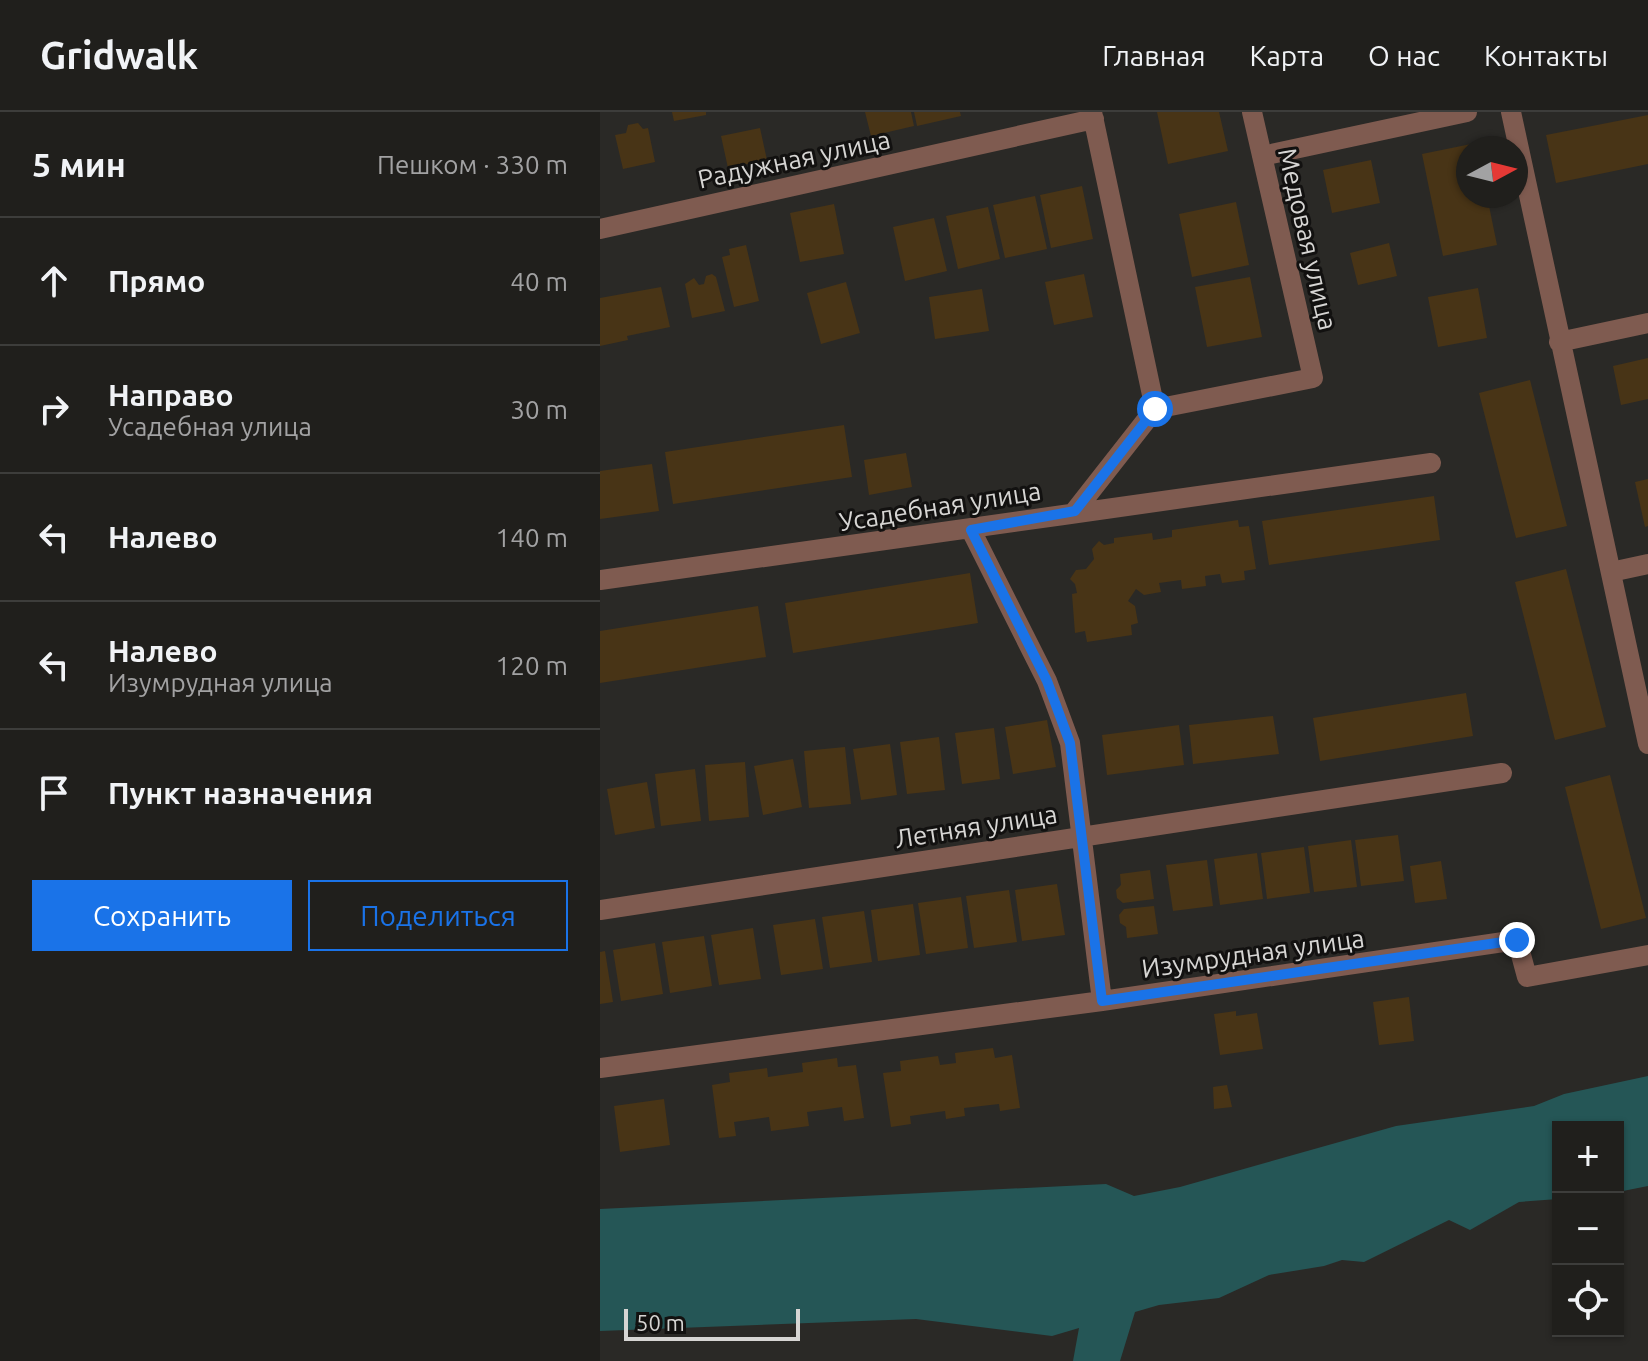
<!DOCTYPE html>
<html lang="ru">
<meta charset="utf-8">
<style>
:root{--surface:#201f1c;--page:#2d2c29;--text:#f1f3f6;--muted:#a2a2a3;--line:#3d3d3b;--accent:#1a73e8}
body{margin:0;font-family:Ubuntu,sans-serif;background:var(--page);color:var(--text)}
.controls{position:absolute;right:24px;bottom:24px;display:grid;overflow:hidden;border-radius:0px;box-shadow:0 2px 6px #0004}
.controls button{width:72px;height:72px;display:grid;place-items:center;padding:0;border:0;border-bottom:2px solid var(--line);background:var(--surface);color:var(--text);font:40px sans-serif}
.compass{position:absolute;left:856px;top:24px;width:72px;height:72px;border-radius:50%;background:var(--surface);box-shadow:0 2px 6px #0004;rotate:83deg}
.scale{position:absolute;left:24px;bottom:20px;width:176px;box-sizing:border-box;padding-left:8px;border:4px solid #d6d5d3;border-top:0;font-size:22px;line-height:28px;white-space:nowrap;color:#d6d5d3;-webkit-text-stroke:6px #121110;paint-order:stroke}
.stop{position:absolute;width:24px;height:24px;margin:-18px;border:6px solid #1a73e8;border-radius:50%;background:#fff}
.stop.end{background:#1a73e8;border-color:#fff;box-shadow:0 2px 8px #0008}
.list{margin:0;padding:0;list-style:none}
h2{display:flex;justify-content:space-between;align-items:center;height:104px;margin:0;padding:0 32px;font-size:34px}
h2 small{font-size:26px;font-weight:400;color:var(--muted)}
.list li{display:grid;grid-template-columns:52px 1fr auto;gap:24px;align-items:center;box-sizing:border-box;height:128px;padding:0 32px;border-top:2px solid var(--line)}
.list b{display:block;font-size:30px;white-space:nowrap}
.list p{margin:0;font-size:26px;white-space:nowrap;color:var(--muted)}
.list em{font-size:26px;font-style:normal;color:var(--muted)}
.actions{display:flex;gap:16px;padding:24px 32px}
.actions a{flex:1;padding:18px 0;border:2px solid var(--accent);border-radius:0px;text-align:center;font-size:28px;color:var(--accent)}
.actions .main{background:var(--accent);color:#fff}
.icon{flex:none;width:44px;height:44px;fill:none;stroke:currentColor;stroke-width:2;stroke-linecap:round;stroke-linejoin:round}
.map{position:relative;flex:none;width:1048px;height:1249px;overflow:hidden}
header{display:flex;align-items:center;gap:48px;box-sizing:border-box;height:112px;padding:0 40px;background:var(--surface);border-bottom:2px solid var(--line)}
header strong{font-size:38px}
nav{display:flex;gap:44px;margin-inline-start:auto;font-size:28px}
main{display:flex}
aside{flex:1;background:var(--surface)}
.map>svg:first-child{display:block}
</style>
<header>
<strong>Gridwalk</strong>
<nav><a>Главная</a><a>Карта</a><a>О нас</a><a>Контакты</a></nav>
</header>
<main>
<aside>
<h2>5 мин<small>Пешком · 330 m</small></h2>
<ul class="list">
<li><svg class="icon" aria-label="ahead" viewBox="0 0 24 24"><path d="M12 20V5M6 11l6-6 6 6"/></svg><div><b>Прямо</b></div><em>40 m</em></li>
<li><svg class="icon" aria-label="right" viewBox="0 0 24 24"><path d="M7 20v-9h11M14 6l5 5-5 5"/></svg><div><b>Направо</b><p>Усадебная улица</p></div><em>30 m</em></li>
<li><svg class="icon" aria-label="left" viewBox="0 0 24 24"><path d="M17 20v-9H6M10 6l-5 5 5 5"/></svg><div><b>Налево</b></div><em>140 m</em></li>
<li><svg class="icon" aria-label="left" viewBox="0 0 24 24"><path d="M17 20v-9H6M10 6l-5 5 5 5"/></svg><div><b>Налево</b><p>Изумрудная улица</p></div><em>120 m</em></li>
<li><svg class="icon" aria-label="arrive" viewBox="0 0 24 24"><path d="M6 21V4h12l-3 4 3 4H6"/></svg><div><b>Пункт назначения</b></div></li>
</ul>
<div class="actions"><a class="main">Сохранить</a><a>Поделиться</a></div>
</aside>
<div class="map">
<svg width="1048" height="1249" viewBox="0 0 1048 1249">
<rect width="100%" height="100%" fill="#2a2926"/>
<!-- water -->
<path fill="#255656" d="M1048,964V1074L1018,1080V1015H958V1087L919,1090L870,1118L849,1108L764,1150L742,1148L724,1154L669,1163L619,1186L559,1193L535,1200L520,1249H473L479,1216L452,1224L316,1207L0,1219V1097L506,1072L534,1084L580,1075L796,1014L934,994L964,982Z"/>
<!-- building -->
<path fill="#483416" d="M72,0H106V3L74,9Z
M265,0H311L314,14L271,24Z
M314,0H360L361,4L317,14Z
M557,0H619L628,39L568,52Z
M1048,3V52L956,71L946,23Z
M38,11L43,17L48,16L55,50L23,57L15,23L26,21L28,13Z
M160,16L167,48L128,56L121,24Z
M876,31L877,36H868V84H887L897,133L843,144L822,42Z
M771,48L780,91L732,101L723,58Z
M482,74L493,127L451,136L440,83Z
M435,84L447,137L405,146L393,93Z
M636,90L649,153L592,165L579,102Z
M234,92L244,142L200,150L190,101Z
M388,95L400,147L358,157L346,104Z
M334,106L347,159L305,169L293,115Z
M789,131L797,164L758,173L750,141Z
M146,133L159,189L134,195L122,145L130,143L129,137Z
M112,162L116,165L125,199L92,206L85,172L94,166L99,173L104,172L106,164Z
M484,162L493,205L454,213L445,170Z
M650,165L662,225L607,235L595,175Z
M246,170L260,221L221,232L207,181Z
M61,175L70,215L27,224L28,228L0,234V186Z
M878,176L887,226L838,235L828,185Z
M382,177L389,219L335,227L329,185Z
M1048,246V287L1021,293L1013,254Z
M930,268L967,414L916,426L879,281Z
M244,313L252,365L73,392L65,340Z
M306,341L312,375L269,383L264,348Z
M52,352L59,399L0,407V359Z
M1048,367V414L1045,415L1035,370Z
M834,384L840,428L669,453L662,409Z
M638,408L639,415L649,414L656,457L644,459L645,468L622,471L620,462L605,464L606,474L582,477L581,468L559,471L561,480L544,483L536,477L528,489L535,494L538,511L531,513L532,523L487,530L485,519L475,521L472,482L477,481L475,472L470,467L476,458L486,457L494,447L492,437L499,429L504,433L514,431V426L552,421L553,428L572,425V418Z
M966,457L1006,615L955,628L915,470Z
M370,461L378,511L193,541L185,491Z
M158,494L166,545L0,571V519Z
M866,581L873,624L720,649L713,606Z
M673,604L679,642L593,652L589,613Z
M447,608L456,655L413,662L405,615Z
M579,613L584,653L507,663L502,623Z
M394,616L400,667L362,672L355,621Z
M339,625L345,678L307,682L300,630Z
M290,632L297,683L261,688L253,637Z
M245,635L251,692L209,696L204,639Z
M193,647L202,695L163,703L154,654Z
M145,650L149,705L109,709L105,653Z
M95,657L101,709L61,714L55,662Z
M1010,663L1046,806L1001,817L965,675Z
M47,670L55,716L15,723L7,677Z
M798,723L804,769L761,774L755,728Z
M751,728L757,775L714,780L708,734Z
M704,735L710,781L667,787L661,741Z
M657,741L663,787L620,793L614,747Z
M607,748L613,794L573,799L566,753Z
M841,749L847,787L815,791L810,754Z
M550,758L554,787L523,791L517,786L516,778L521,773L520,762Z
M457,772L465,823L422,829L415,778Z
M409,778L417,830L374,836L366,784Z
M361,785L368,836L326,842L318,791Z
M313,792L320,843L278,849L271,798Z
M554,794L558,822L527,826L526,815L520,811L519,803L524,797Z
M264,799L272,850L230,856L222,805Z
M215,807L223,857L181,863L173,813Z
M153,816L161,867L119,873L111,823Z
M104,824L112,874L70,881L62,830Z
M55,831L63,882L21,889L13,838Z
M5,839L13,890L0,892V840Z
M809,885L814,929L779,933L773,890Z
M636,899V904L657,901L663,937L620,943L614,902Z
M393,936L395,946L412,943L420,996L400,999L399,992L364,996L365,1004L346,1007L345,999L310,1004L311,1012L291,1015L283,961L301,959L300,949L338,944L340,953L356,951L355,941Z
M237,946L238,955L256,953L264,1006L244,1009L242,995L207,1000L209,1014L171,1019L169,1005L134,1010L136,1024L119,1026L112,973L130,970L129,961L167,956L168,965L203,960L202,951Z
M627,973L632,995L614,997L613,975Z
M64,987L70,1033L20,1040L14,994Z"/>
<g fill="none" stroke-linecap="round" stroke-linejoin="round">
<!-- minor -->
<path stroke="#7f5b50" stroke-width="20" d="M492,0L555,297
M911,0L1048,632
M662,44L867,0
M0,117L494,7
M959,230L1048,211
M475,399L555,297L713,266L652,0
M371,418L447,569L470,631L502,889
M1011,460L1048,452
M0,468C277,431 554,389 831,351
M0,798L902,661
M0,956L502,889L917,828L927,865L1048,843"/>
</g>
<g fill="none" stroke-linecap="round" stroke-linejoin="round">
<!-- route -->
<path stroke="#1a73e8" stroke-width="10" d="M555,297L475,399L371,418L447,569L470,631L502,889L917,828"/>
</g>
<g text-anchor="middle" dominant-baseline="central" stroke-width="6" stroke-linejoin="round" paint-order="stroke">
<!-- street labels -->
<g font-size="26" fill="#d6d5d3" stroke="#121110">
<text transform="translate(194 47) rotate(-12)">Радужная улица</text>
<text transform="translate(708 127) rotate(77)">Медовая улица</text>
<text transform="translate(340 394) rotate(-9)">Усадебная улица</text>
<text transform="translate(376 714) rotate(-9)">Летняя улица</text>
<text transform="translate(653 841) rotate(-8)">Изумрудная улица</text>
</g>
</g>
</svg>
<div class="controls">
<button>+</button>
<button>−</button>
<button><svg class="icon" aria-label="locate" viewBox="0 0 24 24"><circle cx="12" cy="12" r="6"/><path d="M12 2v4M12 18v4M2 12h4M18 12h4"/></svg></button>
</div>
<svg class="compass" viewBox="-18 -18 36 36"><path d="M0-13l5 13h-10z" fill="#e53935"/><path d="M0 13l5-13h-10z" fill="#a2a2a3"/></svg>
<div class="scale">50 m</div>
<div class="stop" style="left:555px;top:297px"></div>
<div class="stop end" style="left:917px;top:828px"></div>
</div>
</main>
